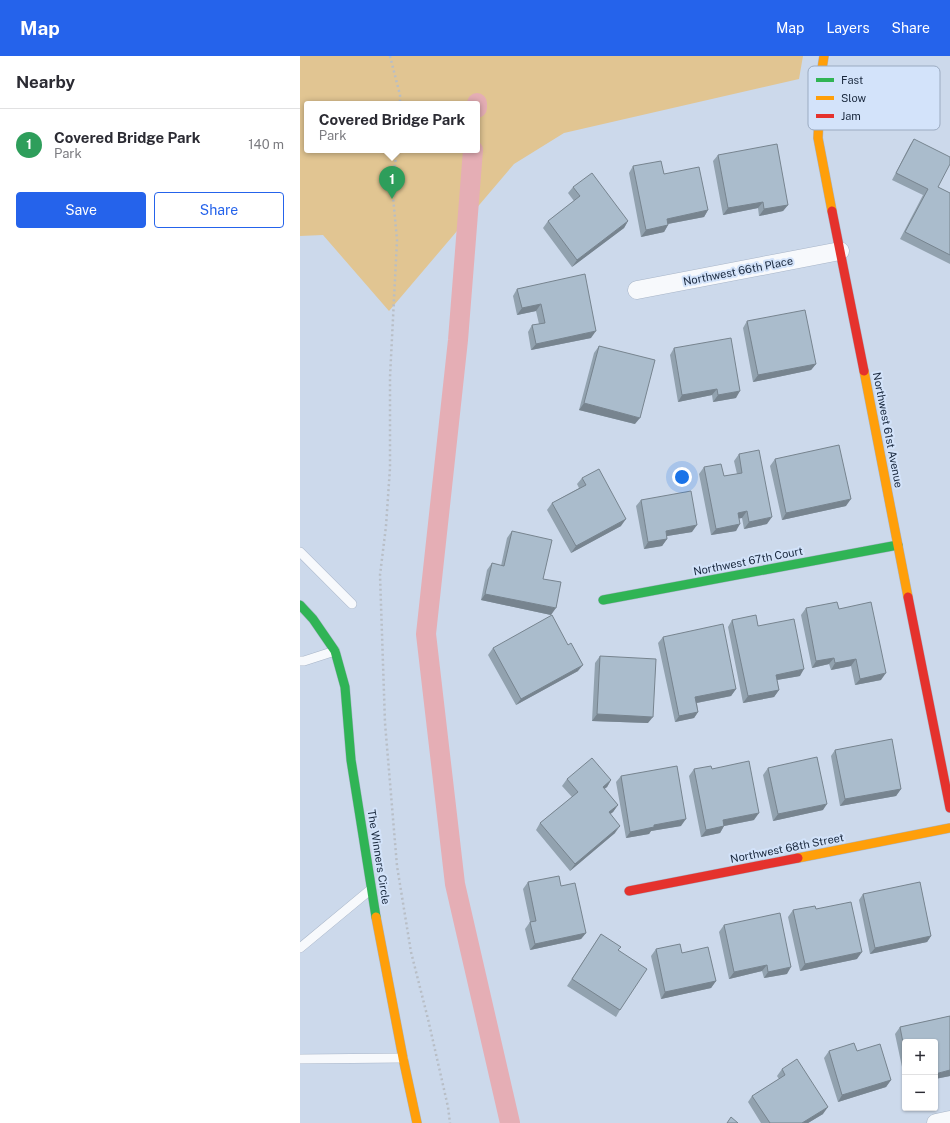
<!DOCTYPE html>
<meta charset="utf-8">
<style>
:root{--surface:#fff;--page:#f2f2f3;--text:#2b2b33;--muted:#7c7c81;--line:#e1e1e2;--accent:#2563eb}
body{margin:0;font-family:"Public Sans",sans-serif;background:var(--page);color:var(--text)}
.controls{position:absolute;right:12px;bottom:12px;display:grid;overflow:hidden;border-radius:4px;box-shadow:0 1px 3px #0004}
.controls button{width:36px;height:36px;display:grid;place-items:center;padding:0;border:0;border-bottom:1px solid var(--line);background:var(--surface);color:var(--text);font:20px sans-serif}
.you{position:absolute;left:382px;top:421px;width:14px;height:14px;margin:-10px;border:3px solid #fff;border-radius:50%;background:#1a73e8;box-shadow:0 0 0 6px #1a73e833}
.badge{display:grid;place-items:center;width:26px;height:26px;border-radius:50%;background:var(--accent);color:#fff;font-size:13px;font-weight:700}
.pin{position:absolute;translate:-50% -33px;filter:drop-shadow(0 1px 2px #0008)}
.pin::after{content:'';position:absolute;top:21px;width:14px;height:12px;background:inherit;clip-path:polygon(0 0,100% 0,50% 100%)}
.popup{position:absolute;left:4px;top:45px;width:176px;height:52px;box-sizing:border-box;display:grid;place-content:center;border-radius:4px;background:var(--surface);filter:drop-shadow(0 1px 3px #0005);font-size:13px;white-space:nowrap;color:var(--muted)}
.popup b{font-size:15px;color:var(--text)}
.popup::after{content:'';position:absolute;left:50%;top:100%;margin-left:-8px;border:8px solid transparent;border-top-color:var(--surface)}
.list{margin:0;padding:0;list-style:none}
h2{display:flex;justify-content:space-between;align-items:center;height:52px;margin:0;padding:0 16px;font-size:17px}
h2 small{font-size:13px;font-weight:400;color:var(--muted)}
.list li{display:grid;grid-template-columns:26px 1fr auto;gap:12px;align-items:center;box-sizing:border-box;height:72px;padding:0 16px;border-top:1px solid var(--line)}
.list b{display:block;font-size:15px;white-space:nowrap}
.list p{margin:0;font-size:13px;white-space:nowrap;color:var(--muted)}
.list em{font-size:13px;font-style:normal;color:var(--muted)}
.actions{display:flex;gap:8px;padding:12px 16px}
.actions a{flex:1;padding:9px 0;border:1px solid var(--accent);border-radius:4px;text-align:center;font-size:14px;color:var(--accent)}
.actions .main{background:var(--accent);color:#fff}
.map{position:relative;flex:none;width:650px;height:1067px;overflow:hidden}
header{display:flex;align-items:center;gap:24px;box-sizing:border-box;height:56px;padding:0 20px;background:var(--accent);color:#fff}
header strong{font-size:19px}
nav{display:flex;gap:22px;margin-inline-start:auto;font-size:14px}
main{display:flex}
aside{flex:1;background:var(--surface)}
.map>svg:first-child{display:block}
</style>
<header>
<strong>Map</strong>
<nav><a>Map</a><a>Layers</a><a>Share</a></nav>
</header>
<main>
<aside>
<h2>Nearby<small></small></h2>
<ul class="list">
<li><span class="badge" style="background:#2e9e5b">1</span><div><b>Covered Bridge Park</b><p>Park</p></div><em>140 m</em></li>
</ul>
<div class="actions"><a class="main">Save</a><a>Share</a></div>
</aside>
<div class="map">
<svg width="650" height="1067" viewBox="0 0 650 1067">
<rect width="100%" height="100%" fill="#ccd9eb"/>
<!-- green -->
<path fill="#e1c592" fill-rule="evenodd" d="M0,0H503L499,23L264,77L214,108L89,255L23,179L0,180ZM7,48H177V94H7Z"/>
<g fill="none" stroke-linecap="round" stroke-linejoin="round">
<!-- canal -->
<path stroke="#e5aeb5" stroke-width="20" d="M177,52V47
M173,94L158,284L126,578L155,828L210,1067"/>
<!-- lane casing -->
<g stroke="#a8b5c8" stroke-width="10">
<path id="lane" d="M0,496L52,548
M0,605H4L35,595
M0,892L70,834
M0,1003L103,1002"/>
</g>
<!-- street casing -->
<g stroke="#a8b5c8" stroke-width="19">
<path id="street" d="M337,234L540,195
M636,1067L650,1064"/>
</g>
<!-- fast casing -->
<g stroke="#a8b5c8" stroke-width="10">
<path id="fast" d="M303,544L598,489
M0,549L13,563L35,595L45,631L51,704L76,861"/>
</g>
<!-- slow casing -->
<g stroke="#a8b5c8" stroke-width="10">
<path id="slow" d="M524,0L521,19L518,82L532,155
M564,315L608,541
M498,802L650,772
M76,861L103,1002L117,1067"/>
</g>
<!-- jam casing -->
<g stroke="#a8b5c8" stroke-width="10">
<path id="jam" d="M532,155L564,315
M608,541L650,752
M329,835L498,802"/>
</g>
<!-- path -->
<path stroke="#b8bec6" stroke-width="2.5" stroke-dasharray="2 3" stroke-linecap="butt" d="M90,0L100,39V48
M97,94L92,129L97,184L90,321V412L86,470L80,519L85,667L97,810L111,896L128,963L148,1051L150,1067"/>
<!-- lane -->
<use href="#lane" stroke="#f7f9fc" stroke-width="9"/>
<!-- street -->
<use href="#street" stroke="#f7f9fc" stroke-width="18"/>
<!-- fast -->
<use href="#fast" stroke="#30b455" stroke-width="9"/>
<!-- slow -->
<use href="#slow" stroke="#ff9f0a" stroke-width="9"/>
<!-- jam -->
<use href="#jam" stroke="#e5322d" stroke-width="9"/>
</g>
<!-- wall -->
<path fill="#92a2af" d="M614,83L638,131L650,137V208L600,183L623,139L592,124L610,89Z
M418,99L488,149L483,155L459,160L458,152L423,159L413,105Z
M333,110L364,118L408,154L404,161L368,168V169L364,176L341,181L329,117Z
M273,131L328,165L324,172L272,211L243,172L248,165L274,145L268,137Z
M217,233L291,282L231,294L228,276L232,269L239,268L236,255L217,259L213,240Z
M447,265L516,308L511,314L453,326L443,272Z
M299,290L335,368L279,354L294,297Z
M374,292L436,342L413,346L412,339L378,346L370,299Z
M439,398L467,468L444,473L442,462H439L436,475L411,479L399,418L404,411L424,420L437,418L434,405Z
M475,403L546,450L482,464L470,410Z
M282,422L321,470L271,497L247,454L252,447L279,432L277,428Z
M341,444L392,476L367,480V483L362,490L344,493L336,450Z
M212,475L243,523L251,559L181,544L187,514L192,507L201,510L207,482Z
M506,552L539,553L581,624L555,629L551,610L531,614L529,608L512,612L501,559Z
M432,564L458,570L500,620L477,624L479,634L474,641L443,647L428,571Z
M363,581L436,633L431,640L397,647L398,656L394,662L375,666L358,587Z
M193,592L278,615L216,649L188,599Z
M300,600L348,667L292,665L295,607Z
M535,694L601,733L596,740L540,750L531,700Z
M468,712L523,754L473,765L463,719Z
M394,713H412L454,764L424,770L420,777L401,781L389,720Z
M321,720L381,770L351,775L349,778L326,782L316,726Z
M267,723L311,724L307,731L304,733L318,749L313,756L310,758L315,777L270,815L236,774L240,767L272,741L262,730Z
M228,826L261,830L286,877L281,883L230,894L225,873L230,866L223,833Z
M563,838L631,880L627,886L570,898L559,844Z
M516,853L557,903L500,915L488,861L493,854Z
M424,869L487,918L464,922L462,915L429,923L419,876Z
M301,878L318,894L320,954L316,961L267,930Z
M356,893L382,897L416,925L411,932L361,943L351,900Z
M650,960V1020L635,1023V986H605V1025L595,978L600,971Z
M529,995H557L591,1024L586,1031L538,1046L524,1002Z
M482,1013L523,1058L508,1067H461L448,1046L452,1040L479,1023L477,1020Z"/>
<!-- shaded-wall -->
<path fill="#77848f" d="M463,146L458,152L423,159L428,152Z
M488,149L483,155L459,160L464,153Z
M408,154L404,161L362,169L367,163Z
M328,165L324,172L272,211L277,204Z
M368,169L364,176L341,181L346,174Z
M241,248L236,255L217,259L222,252Z
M296,275L291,282L231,294L236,288Z
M516,308L511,314L453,326L458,319Z
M417,333L412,339L378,346L382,339Z
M440,335L436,342L413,346L418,339Z
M284,347L340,362L335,368L279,354Z
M551,443L546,450L482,464L486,457Z
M447,455L442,462L433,464L438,457Z
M472,461L467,468L444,473L449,466Z
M326,463L321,470L271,497L276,490Z
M440,468L436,475L411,479L416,473Z
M397,469L392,476L361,481L366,475Z
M367,483L362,490L344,493L348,486Z
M185,538L256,552L251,559L181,544Z
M534,602L529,608L512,612L516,605Z
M556,603L551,610L531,614L535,607Z
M283,609L278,615L216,649L221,643Z
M504,613L500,620L471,625L476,619Z
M586,617L581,624L555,629L560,623Z
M436,633L431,640L391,648L395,641Z
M479,634L474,641L443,647L448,640Z
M398,656L394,662L375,666L379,660Z
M297,658L353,661L348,667L292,665Z
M311,724L307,731L298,738L303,731Z
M601,733L596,740L540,750L545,743Z
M527,748L523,754L473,765L478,758Z
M318,749L313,756L304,763L309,756Z
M459,757L454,764L419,771L423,764Z
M386,763L381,770L351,775L349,778L326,782L330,776L354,769Z
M320,770L315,777L270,815L275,808Z
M424,770L420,777L401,781L406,774Z
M286,877L281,883L230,894L235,888Z
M631,880L627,886L570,898L575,892Z
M562,896L557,903L500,915L505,908Z
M467,909L462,915L429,923L434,916Z
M491,911L487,918L464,922L468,916Z
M416,925L411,932L361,943L365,936Z
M650,1014V1020L635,1023V1018Z
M591,1024L586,1031L538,1046L542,1039Z
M528,1051L523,1058L508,1067H502Z"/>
<!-- building -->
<path fill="#aabccc" stroke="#77848f" d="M614,83L650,101V108L638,131L650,137V199L605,176L628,133L596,117Z
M477,88L488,149L464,153L463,146L428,152L418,99Z
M361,105L364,118L399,111L408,154L367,163L368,169L346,174L333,110Z
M292,117L328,165L277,204L248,165L280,140L273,131Z
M285,218L296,275L236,288L232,269L245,267L241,248L222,252L217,233Z
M505,254L516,308L458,319L447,265Z
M431,282L440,335L418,339L417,333L382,339L374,292Z
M299,290L355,304L340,362L284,347Z
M539,389L551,443L486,457L475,403Z
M459,394L472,461L449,466L447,455L438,457L440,468L416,473L404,411L421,408L424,420L442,417L439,398Z
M299,413L326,463L276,490L252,447L286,429L282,422Z
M391,435L397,469L366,475L367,483L348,486L341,444Z
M212,475L252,484L243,523L261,526L256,552L185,538L192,507L204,510Z
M537,546L539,553L571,546L586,617L560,623L556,603L535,607L534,602L516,605L506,552Z
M252,559L268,589L271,587L283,609L221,643L193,592Z
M456,559L458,570L494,563L504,613L476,619L479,634L448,640L432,564Z
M423,568L436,633L395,641L398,656L379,660L363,581Z
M300,600L356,603L353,661L297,658Z
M592,683L601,733L545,743L535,694Z
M517,701L527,748L478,758L468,712Z
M292,702L311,724L303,731L318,749L309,756L320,770L275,808L240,767L278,736L267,723Z
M449,705L459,757L423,764L424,770L406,774L394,713L411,710L412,713Z
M377,710L386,763L354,769V771L330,776L321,720Z
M259,820L261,830L275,827L286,877L235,888L230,866L236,865L228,826Z
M620,826L631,880L575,892L563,838Z
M551,846L562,896L505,908L493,854L515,850L516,853Z
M480,857L491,911L468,916L467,909L434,916L424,869Z
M301,878L321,891L318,894L347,913L320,954L272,923Z
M380,888L382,897L408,891L416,925L365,936L356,893Z
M650,960V1014L635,1018V986H605V997L600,971Z
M554,987L557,995L580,988L591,1024L542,1039L529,995Z
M497,1003L528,1051L502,1067H470L452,1040L485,1019L482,1013Z
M431,1061L438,1067H427Z"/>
<g text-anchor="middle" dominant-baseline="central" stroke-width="4" stroke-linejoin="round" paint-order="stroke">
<!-- street labels -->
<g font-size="11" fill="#19283d" stroke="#d3e3fa">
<text transform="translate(438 215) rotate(-11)">Northwest 66th Place</text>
<text transform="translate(588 374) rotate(79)">Northwest 61st Avenue</text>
<text transform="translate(448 505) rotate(-11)">Northwest 67th Court</text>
<text transform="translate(487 792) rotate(-11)">Northwest 68th Street</text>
<text transform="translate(79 801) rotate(81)">The Winners Circle</text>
</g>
</g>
<!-- legend -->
<rect x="508" y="10" width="132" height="64" rx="6" fill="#d3e3fa" stroke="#9babc1" stroke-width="1"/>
<rect x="516" y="22" width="18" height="4" fill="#30b455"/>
<rect x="516" y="40" width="18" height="4" fill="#ff9f0a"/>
<rect x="516" y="58" width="18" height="4" fill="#e5322d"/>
<g font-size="11" fill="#19283d">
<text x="541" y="28">Fast</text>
<text x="541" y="46">Slow</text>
<text x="541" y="64">Jam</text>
</g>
</svg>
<div class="controls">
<button>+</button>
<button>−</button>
</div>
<div class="you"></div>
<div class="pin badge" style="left:92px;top:143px;background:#2e9e5b">1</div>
<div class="popup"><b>Covered Bridge Park</b>Park</div>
</div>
</main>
